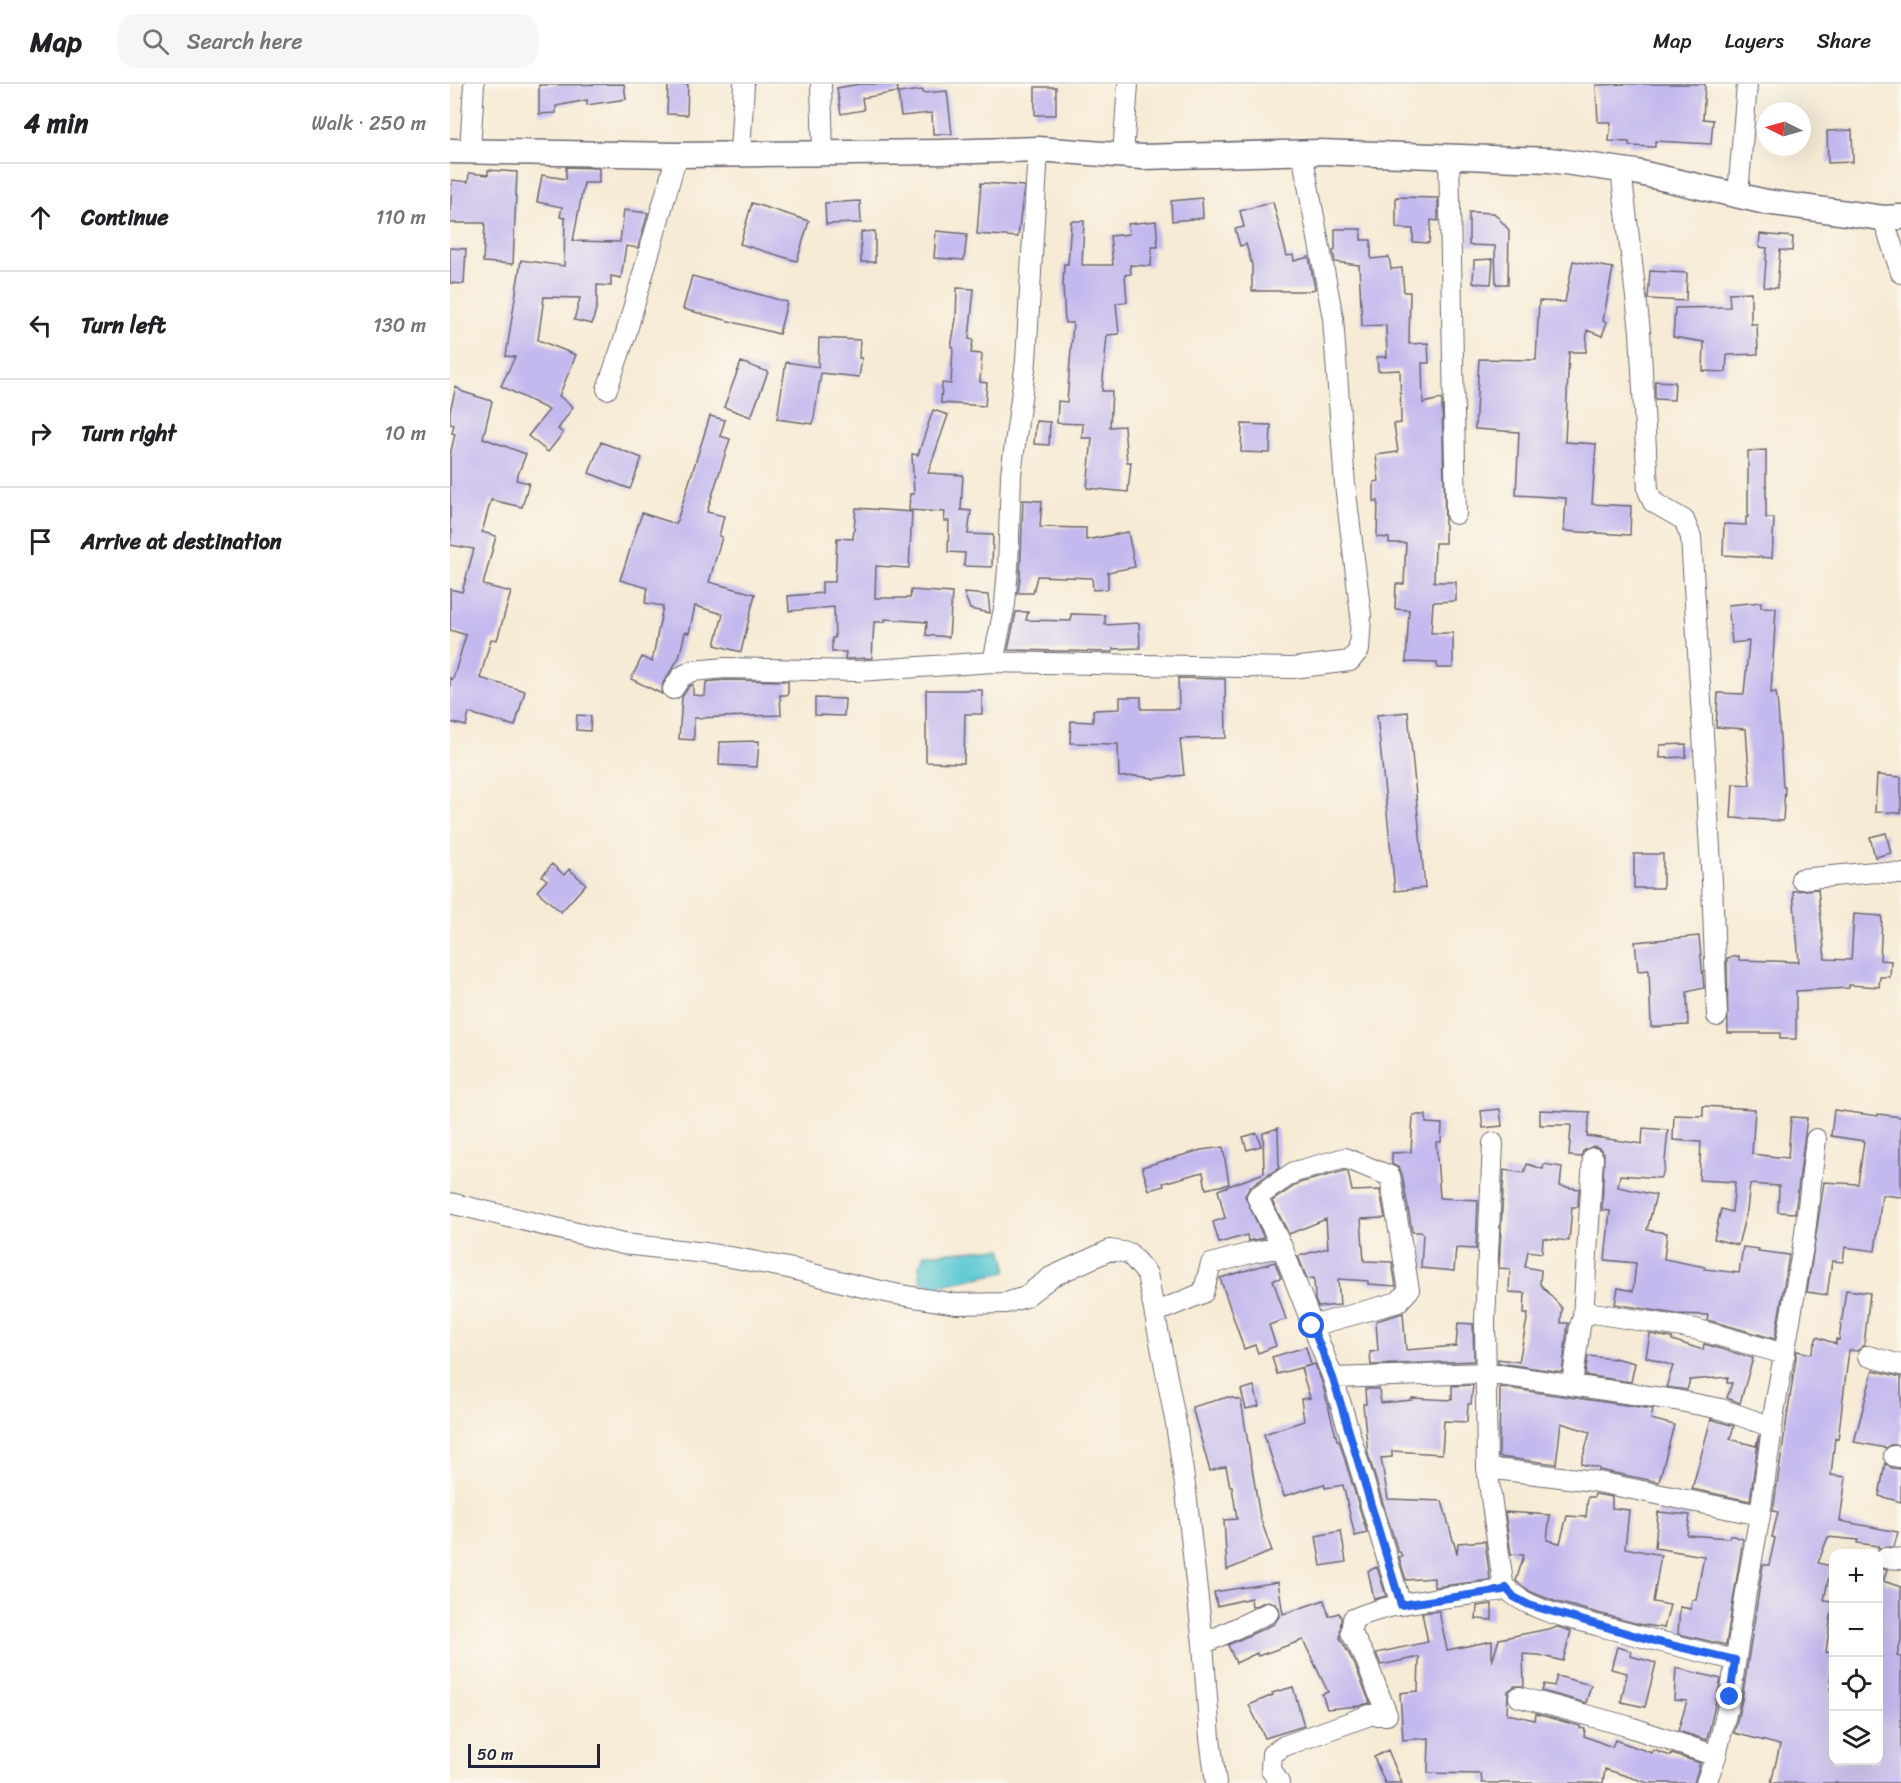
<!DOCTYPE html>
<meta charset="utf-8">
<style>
:root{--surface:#fff;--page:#f6f6f6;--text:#202124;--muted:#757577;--line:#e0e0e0}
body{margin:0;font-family:Sriracha,sans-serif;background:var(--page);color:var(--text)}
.controls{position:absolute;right:18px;bottom:18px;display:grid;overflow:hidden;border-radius:12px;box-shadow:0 6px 24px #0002}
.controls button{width:54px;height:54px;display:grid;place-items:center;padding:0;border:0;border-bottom:2px solid var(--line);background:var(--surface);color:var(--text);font:30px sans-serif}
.compass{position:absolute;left:1307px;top:18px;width:54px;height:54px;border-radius:50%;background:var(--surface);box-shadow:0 6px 24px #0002;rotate:275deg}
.scale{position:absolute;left:18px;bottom:15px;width:132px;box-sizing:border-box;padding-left:6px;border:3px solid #22223b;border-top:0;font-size:16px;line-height:21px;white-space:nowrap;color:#22223b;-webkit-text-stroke:4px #fbf7ec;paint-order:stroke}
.stop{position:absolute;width:18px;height:18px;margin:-14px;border:4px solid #2563eb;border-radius:50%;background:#fff}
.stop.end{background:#2563eb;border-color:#fff;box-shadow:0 2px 6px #0008}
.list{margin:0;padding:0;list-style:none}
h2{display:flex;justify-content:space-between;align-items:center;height:78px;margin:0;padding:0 24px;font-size:26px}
h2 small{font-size:20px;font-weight:400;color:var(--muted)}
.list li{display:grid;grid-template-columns:39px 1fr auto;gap:18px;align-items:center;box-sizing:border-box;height:108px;padding:0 24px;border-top:2px solid var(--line)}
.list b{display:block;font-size:22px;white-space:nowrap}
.list em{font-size:20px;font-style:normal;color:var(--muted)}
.icon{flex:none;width:33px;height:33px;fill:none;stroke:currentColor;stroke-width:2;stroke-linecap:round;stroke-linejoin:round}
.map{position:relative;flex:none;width:1451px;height:1699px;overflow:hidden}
header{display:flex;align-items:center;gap:36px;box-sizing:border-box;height:84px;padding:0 30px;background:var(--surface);border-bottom:2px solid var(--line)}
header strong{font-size:28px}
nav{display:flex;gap:33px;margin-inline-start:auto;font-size:21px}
.search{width:420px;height:54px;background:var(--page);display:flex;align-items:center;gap:15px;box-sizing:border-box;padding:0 21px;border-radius:18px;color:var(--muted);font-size:22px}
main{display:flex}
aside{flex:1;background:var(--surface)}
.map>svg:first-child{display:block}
</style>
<header>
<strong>Map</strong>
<div class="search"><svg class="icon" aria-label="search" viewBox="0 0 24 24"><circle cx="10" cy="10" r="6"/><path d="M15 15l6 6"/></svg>Search here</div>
<nav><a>Map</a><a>Layers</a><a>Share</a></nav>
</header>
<main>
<aside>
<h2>4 min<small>Walk · 250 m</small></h2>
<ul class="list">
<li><svg class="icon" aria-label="ahead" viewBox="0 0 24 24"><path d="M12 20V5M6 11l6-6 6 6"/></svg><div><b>Continue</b></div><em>110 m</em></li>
<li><svg class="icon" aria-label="left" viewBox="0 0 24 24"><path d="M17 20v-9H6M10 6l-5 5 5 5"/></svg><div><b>Turn left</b></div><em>130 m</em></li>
<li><svg class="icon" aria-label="right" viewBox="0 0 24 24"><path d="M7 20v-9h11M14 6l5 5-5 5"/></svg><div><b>Turn right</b></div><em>10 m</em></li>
<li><svg class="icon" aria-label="arrive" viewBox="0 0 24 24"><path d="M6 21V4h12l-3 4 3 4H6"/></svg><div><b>Arrive at destination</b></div></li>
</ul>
</aside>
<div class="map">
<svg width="1451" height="1699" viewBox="0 0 1451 1699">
<rect width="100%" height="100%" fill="#fbf7ec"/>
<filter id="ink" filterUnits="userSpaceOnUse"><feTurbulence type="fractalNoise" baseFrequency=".0167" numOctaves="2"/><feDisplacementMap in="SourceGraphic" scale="12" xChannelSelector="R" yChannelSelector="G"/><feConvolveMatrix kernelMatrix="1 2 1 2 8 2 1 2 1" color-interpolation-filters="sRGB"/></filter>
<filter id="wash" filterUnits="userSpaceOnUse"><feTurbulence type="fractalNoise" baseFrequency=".008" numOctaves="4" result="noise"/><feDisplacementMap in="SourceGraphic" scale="24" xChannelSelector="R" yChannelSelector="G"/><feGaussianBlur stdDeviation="1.35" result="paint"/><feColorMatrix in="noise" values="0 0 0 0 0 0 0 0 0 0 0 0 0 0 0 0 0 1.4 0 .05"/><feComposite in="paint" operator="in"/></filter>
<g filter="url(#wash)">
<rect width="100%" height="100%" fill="#f6ebd5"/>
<!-- water -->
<path fill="#5cc8d3" stroke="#3f7587" stroke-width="1.5" d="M541,1165H552L556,1178V1188L482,1203L471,1198L469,1182L474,1170Z"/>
<g id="blocks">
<!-- building -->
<path fill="#c4b9ee" d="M174,0L176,15L137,21V16L106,22V29L89,30V1Z
M218,0H238L237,31L217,30Z
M409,0H447L448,8L412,14L414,26L391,30L387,4Z
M1179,0H1255L1253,35L1263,36L1261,60L1205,57V63L1179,62V58L1159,57L1161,38H1148L1146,1Z
M585,3H606V31H585Z
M473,6V9L497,7L502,50H483L482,29L451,32L448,9Z
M1402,46L1403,78L1378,79L1377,47Z
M116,83L149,84V99H134L123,157L170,158L174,126L198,129L188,164L176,162L171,194L161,192V202L147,201V221L142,240L124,236L130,214L94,213L88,256L126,271L109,312L123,323L108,345L113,349L98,368L78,352L99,326L51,302L65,273L56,272L71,176L114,182L115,134L110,133L112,123L87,118L92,91L116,95Z
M38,86L67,88L63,180L33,178L35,139H0L2,96L18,98L19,89L38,91Z
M531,99L574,102L568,153L527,150Z
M946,113L988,114V137L981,136L979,159L963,158V145L946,144Z
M752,114L753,134L722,137L721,117Z
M410,117L411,139L376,140L375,119Z
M823,118L837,172L843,171L844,177L859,173L865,205L857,207H802V181L796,160L790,162L785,145L794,143L790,127Z
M302,119L359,137L347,177L290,160Z
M1019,128L1044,129L1059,146L1058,200H1046L1045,162L1019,161Z
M621,137H634L632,181H663L660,152L679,150L678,140L706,137L708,163H702L701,182L680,181L681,190L675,191L677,218L666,219L669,250L657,251L652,307H662L660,343L674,342L677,378H681L678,408L637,404L642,354H632L633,340L607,339L608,317L617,318L623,239H615L613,201L614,180H618Z
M885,145H911V156H921V175L939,173L941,185L952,184L954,208H960L959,260L978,259L979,279H972L973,319L991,315L992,318L995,435V459H985L984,498H1006V517L983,518L981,549H1003V584H987V579L956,578L959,526L945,525L946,500H954L956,459H939V454L927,453L928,417L924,418V398L929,397L926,371L948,368L944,340L951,339L950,286L928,287L927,273H937L936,241L912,242L909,181L885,178L883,167L885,166Z
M425,147V178H411V148Z
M486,147L517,150L514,176L484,174Z
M1310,150L1343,153L1342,167L1330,166L1327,204L1314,203L1317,164L1309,163Z
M0,164L16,165L14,200L0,199Z
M1043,175L1041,200L1023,199L1024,176Z
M1123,177L1163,184L1153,237L1157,238L1152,252L1137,246L1136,268H1119L1115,358L1146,360L1142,420L1181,422L1180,451L1114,447L1116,414L1066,411L1069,348L1025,345L1029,275L1086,276L1089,217L1115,218Z
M1200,187L1237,189L1236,217L1198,215Z
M242,192L337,218L329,250L233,225Z
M507,204L524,205L519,255L523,256L521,269L532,270L530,298L537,299L535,322L491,319L492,299L501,300L503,263H501L506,235Z
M1301,208V240H1307L1308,270L1277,271L1276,288L1253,287L1254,258L1223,253L1225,224L1280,223L1279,209Z
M369,254L410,256L409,274H412L409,293L371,289L363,340L327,335L336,278L368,283Z
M291,278L318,288L301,333L274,323Z
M1205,297L1225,298L1224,316L1205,315Z
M6,303L13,308L42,317L33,354L76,370L66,396L79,399L72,423L41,416L32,448L46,452L33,501L61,508L47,556L41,555L30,594L75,607L65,642L19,629L16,642L0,638V594L3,595L16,551L0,546V505L12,508L24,465L0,461L2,446H0V371L5,350L2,349L4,341L0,340V327Z
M483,326L498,331L478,389L513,391L511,426L521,427L518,450L543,451L542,483L514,482L515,469L498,468L499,437H494L495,428L459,426L460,410H464L462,370L468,371Z
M260,332L275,336L270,352L280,355L257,428L274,432L269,452L272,453L259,498L305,510L291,568L265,561L273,530L245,522L239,549L235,548L229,574L213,599L212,610L181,595L192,573L202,578L213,522L195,519L198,504L170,496L192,429L226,440Z
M586,337L600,338L599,361L584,360Z
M792,340L821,341L820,369L791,368Z
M151,358L192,374L180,405L139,389Z
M1316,366V434H1324L1322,474L1273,471L1274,440L1296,441V433H1298V367Z
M573,416L592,417L590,443L636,444V456L678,448L685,483L658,488V505L643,506L642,494L587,492L583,509H568L570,494Z
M406,424L462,428L459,484L426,482L425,514H460L461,506L502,509L499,553L476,551L477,538L435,535V538H424L422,574L395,575L396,568H382V554H385L384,523L339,527L338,512L372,509V498H385L387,454L403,455Z
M514,509L538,511L540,529L520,525Z
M1311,518V523L1326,524L1321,609L1326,608L1328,623L1333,703H1335L1333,737L1281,734L1283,700L1300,701L1296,645L1266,643L1268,609L1294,610L1299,557L1282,559L1278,521Z
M566,528H578L576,536L621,537V530L655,531V541L689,539L690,564L663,565V568L558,566Z
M728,594L775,595L776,654L730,655L734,691L703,695V694L686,692L669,693L668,660L620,659L621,637L643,638V626L670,625V613H691V625H729Z
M275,596L338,597V611H330L331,631L244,634V656L229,655L232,613L239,602L243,601V611L255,612L256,598Z
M476,606H532V630H515L514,679L476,678Z
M365,614L395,615L394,632L365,631Z
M958,628L975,804L945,807L927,631Z
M127,631L141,632L140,647L126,646Z
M309,657L307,683L269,681L270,658Z
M1236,660V673L1210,674V661Z
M1427,691L1451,693V729L1425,728Z
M1436,749L1441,769L1425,773L1420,753Z
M1184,770H1213V804H1184Z
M102,780L114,791L119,785L136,800L111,828L87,807L97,796L92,792Z
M1368,805L1375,875L1401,876L1404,830L1432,832L1430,876L1441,877L1440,893H1430L1429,903L1399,901V904L1346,907V955H1330V949H1278L1277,874L1289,872V876L1349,878L1343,807Z
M1249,852L1254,904L1237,908L1238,941L1201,943L1199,886L1188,887L1185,858Z
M1253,1022L1305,1025L1302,1070L1338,1074L1341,1033L1357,1034L1345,1129L1328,1128L1329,1102L1300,1100L1297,1126L1288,1161L1264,1155L1271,1125L1282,1128L1285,1098L1249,1096L1251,1058L1223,1056L1224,1031L1253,1032Z
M1050,1025L1052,1042L1033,1044L1031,1027Z
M1090,1026L1140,1028L1137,1052L1192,1060L1193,1044L1218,1046L1214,1087L1210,1094L1170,1091L1168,1103L1206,1111L1197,1146L1217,1149L1214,1175L1255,1183L1254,1185L1289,1189L1293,1163L1309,1165L1308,1167L1339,1171L1325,1255L1257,1236L1258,1231L1226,1230L1165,1220L1168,1204L1183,1207L1186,1179L1155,1176L1160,1127L1152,1126L1154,1069L1149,1064L1143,1062L1133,1067L1131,1073L1119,1072L1121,1041H1090Z
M1384,1026L1428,1032V1030L1451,1033V1113L1432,1111L1425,1167L1395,1163L1393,1178L1382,1177L1377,1211L1357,1208L1374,1098L1408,1100L1414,1057L1381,1052Z
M963,1031H976V1039L992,1040L991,1058H986L990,1114L1028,1116L1026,1165L1006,1164L1004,1187L971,1184L973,1150L971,1148H962L952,1090L949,1084L942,1080V1069L961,1068Z
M828,1044L829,1084L800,1103L795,1112L814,1154L798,1157L797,1151L769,1159L763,1138L775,1134L768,1106L814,1089L813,1049Z
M807,1049L811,1062L797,1066L793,1053Z
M773,1063L779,1100L756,1105L753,1088L713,1099L714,1102L699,1106L692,1083L751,1066Z
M1077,1080L1093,1085L1094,1080L1112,1083L1110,1102L1129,1105L1128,1123H1122L1119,1157L1093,1154L1092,1169L1078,1167L1075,1183L1091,1186L1090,1200L1112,1224L1111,1239H1118L1112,1288L1048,1279V1275L1069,1278L1078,1230H1074L1075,1209L1059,1208L1060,1185L1049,1184L1054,1086L1074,1089Z
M894,1087L898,1088L902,1107L930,1106L935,1134L911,1135L914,1177L942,1178L946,1202L918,1200V1197L888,1195L890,1221L868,1223L865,1216L864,1194L857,1195L848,1172L878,1164L876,1135L839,1150L822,1117L849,1099Z
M825,1178L831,1194L823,1196L836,1235L819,1241L826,1262L808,1269L805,1261L794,1265L770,1194Z
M1396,1206L1420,1209L1414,1261L1407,1267L1399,1266L1388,1355L1385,1354L1381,1391L1396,1393L1390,1437L1448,1448L1444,1463L1428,1464V1462L1407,1459L1408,1456L1378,1453L1368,1479L1381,1482L1374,1516L1383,1517L1376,1568L1383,1569L1380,1597H1382L1380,1605L1383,1606V1677H1428V1484L1437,1486L1433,1497L1451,1503V1556L1447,1572L1451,1573V1699H1321L1330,1661L1284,1649L1292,1615L1313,1481H1319L1325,1454L1322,1453L1328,1428L1323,1427L1347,1267L1361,1270L1367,1253L1386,1260V1255L1389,1256Z
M953,1229L956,1266L1006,1262L1008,1239L1023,1240L1024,1277L921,1281L920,1268L928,1267L926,1237Z
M1200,1250L1222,1254V1256L1253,1266L1254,1260L1303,1274L1290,1319L1277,1314L1282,1299H1277L1278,1293L1240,1296L1237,1306L1216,1303L1223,1282L1196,1273Z
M856,1263L861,1281L827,1290L822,1273Z
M1138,1272L1164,1275V1274L1185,1279L1181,1298L1135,1291Z
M865,1280L872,1298L887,1356H889L917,1449L905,1452L893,1401L875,1404L874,1400L834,1412L814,1350L854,1337L851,1315L860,1314L851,1284Z
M1423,1286L1451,1293V1361H1440L1436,1364L1404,1358Z
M1023,1301L1021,1320H1018L1017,1338L994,1337L992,1370L942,1367V1373L931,1374L938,1415L992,1417L1007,1470L1008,1459L1035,1457L1040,1496L984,1503V1494L956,1496L949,1473L952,1472L950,1468H948L918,1370L913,1320H916L915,1305H929L931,1319L962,1316V1314L1002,1316V1302Z
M804,1302L809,1322L796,1325L791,1306Z
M1050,1303L1203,1325L1201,1335L1224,1341L1209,1398L1149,1386V1384L1131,1380L1140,1348L1111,1339L1106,1380L1049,1373Z
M778,1313L791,1316L810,1433L822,1467L777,1486L774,1436L787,1435L782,1403H780L776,1382L760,1387L742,1323Z
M1261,1335L1284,1342L1280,1355L1306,1362L1309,1351L1300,1417L1242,1405Z
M1435,1379L1442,1384L1451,1385V1418L1429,1412Z
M1145,1410L1162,1413V1424L1179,1426L1175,1464L1211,1471L1203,1518L1220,1521L1214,1544L1188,1540L1104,1517L1081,1508L1066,1497L1074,1471L1061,1470L1055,1428L1100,1431L1097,1456L1110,1459L1117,1432L1136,1433L1138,1413H1144Z
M1208,1428L1240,1431L1237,1451L1279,1454L1280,1451L1293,1455L1276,1561L1228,1550L1230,1523L1241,1525L1242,1516H1246L1254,1472L1205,1464Z
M891,1447L896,1478L871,1482L866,1452Z
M927,1483L936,1512L924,1515L918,1487Z
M828,1498L833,1530L874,1516L879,1532L889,1529L891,1534L890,1554L905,1581L920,1619L909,1622L877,1625L872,1610L878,1608L853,1556L808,1572L807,1569L786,1579L778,1561L824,1540L830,1531L829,1524L824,1519L818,1517L802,1523L801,1514L767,1522L764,1508Z
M1042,1520V1536L1026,1535L1027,1522Z
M989,1527L997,1566L1042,1557V1578L1049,1555L1108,1543L1121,1547L1113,1577L1089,1571L1073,1570L1074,1602H1065L1058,1607L1057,1630L1085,1636L1086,1630L1130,1642V1644L1135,1645L1134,1652L1162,1663L1165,1656L1202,1669L1203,1666L1221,1672L1222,1670L1250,1679L1244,1699H1198L1155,1685L1153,1699H1032L1031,1690L978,1689L979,1654L953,1656L950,1609L968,1607L969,1573L931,1581L926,1569L978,1558L972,1529Z
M1167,1563L1181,1567L1180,1572L1206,1579L1195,1623L1171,1618L1177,1589L1161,1585Z
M1226,1584L1271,1595L1257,1656L1228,1647L1237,1617L1224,1616Z
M1107,1592L1141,1601L1136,1619L1092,1607L1094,1600L1104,1602Z
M843,1603L854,1642L815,1654L799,1621L823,1611L822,1609Z
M938,1666L943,1678L952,1699H935L928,1683L924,1673Z"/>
</g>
</g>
<g filter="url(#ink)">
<use href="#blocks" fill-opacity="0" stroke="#6c6871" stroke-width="1.5"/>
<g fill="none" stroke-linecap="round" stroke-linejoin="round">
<!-- minor casing -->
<g stroke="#6c6871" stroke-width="22">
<path id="minor" d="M371,0L373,69
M20,67L24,0
M290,69L294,0
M673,72L678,0
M999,72L1006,430
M1171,86L1190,247L1198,406L1203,418L1234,436L1241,453L1262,798L1267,932
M1288,111L1297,0
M1433,134L1451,189
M157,305L175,253L227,71
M543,578L555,520L558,484L561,390L576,277L588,65
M223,605L231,593L242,587L275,584L408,587L543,578L843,584L900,577L909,566L911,531L895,401L883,234L852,69
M1351,795L1425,788L1451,790
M1043,1059L1035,1236L1037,1384L1054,1506L1056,1504C1077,1526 1121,1534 1150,1542C1195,1554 1240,1565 1285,1576
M0,1119L173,1160L256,1169L286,1174L343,1185L404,1201L445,1210L506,1220L556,1219L575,1213L601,1193L660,1166L679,1169L697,1190L726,1340L736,1408L753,1560L760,1654L766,1699
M832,1163L807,1113L844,1088L895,1074L940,1092L959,1206L948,1218L862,1242
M706,1228L753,1209L761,1180L804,1168L832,1163L883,1294L951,1521
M1133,1233L1143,1074
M1418,1272L1451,1281
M883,1294L1036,1289L1225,1316L1271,1325L1322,1343
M1122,1301L1130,1242L1133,1233L1143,1229L1245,1245L1335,1270
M1444,1372L1451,1373
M1037,1384L1143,1397L1310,1431
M1435,1474L1451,1475
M753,1560L818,1529
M1069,1613L1177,1642L1266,1672
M829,1699L821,1685L822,1670L834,1662L920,1631H937L916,1576L901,1548L903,1535C945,1516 1008,1513 1054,1506
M1256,1699L1266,1672L1280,1613L1296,1508L1310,1431L1325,1322L1354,1157L1366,1055"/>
</g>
<!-- tertiary casing -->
<g stroke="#6c6871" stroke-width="27">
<path id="tertiary" d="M0,67L227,71L492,68L588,65L692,73L869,68L1100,76L1186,88L1316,118L1433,134L1451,133"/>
</g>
<!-- minor -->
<use href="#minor" stroke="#fff" stroke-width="20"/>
<!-- tertiary -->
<use href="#tertiary" stroke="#fff" stroke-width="24"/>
</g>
</g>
<g fill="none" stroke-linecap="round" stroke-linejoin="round" filter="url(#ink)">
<!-- route -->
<path stroke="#2563eb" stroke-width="8" d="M862,1242L883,1294L951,1521L1053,1506L1056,1504L1064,1513L1079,1521L1208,1558L1285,1576L1280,1613"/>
</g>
</svg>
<div class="controls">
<button>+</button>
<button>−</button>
<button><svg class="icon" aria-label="locate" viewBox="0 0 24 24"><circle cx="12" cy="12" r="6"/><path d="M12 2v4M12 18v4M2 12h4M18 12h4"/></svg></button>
<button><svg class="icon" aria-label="layers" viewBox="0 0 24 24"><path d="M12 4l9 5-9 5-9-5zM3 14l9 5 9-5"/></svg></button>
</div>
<svg class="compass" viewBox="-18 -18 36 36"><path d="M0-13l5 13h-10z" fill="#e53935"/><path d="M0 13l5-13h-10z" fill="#757577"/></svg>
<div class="scale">50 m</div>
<div class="stop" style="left:862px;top:1242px"></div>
<div class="stop end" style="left:1280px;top:1613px"></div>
</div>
</main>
